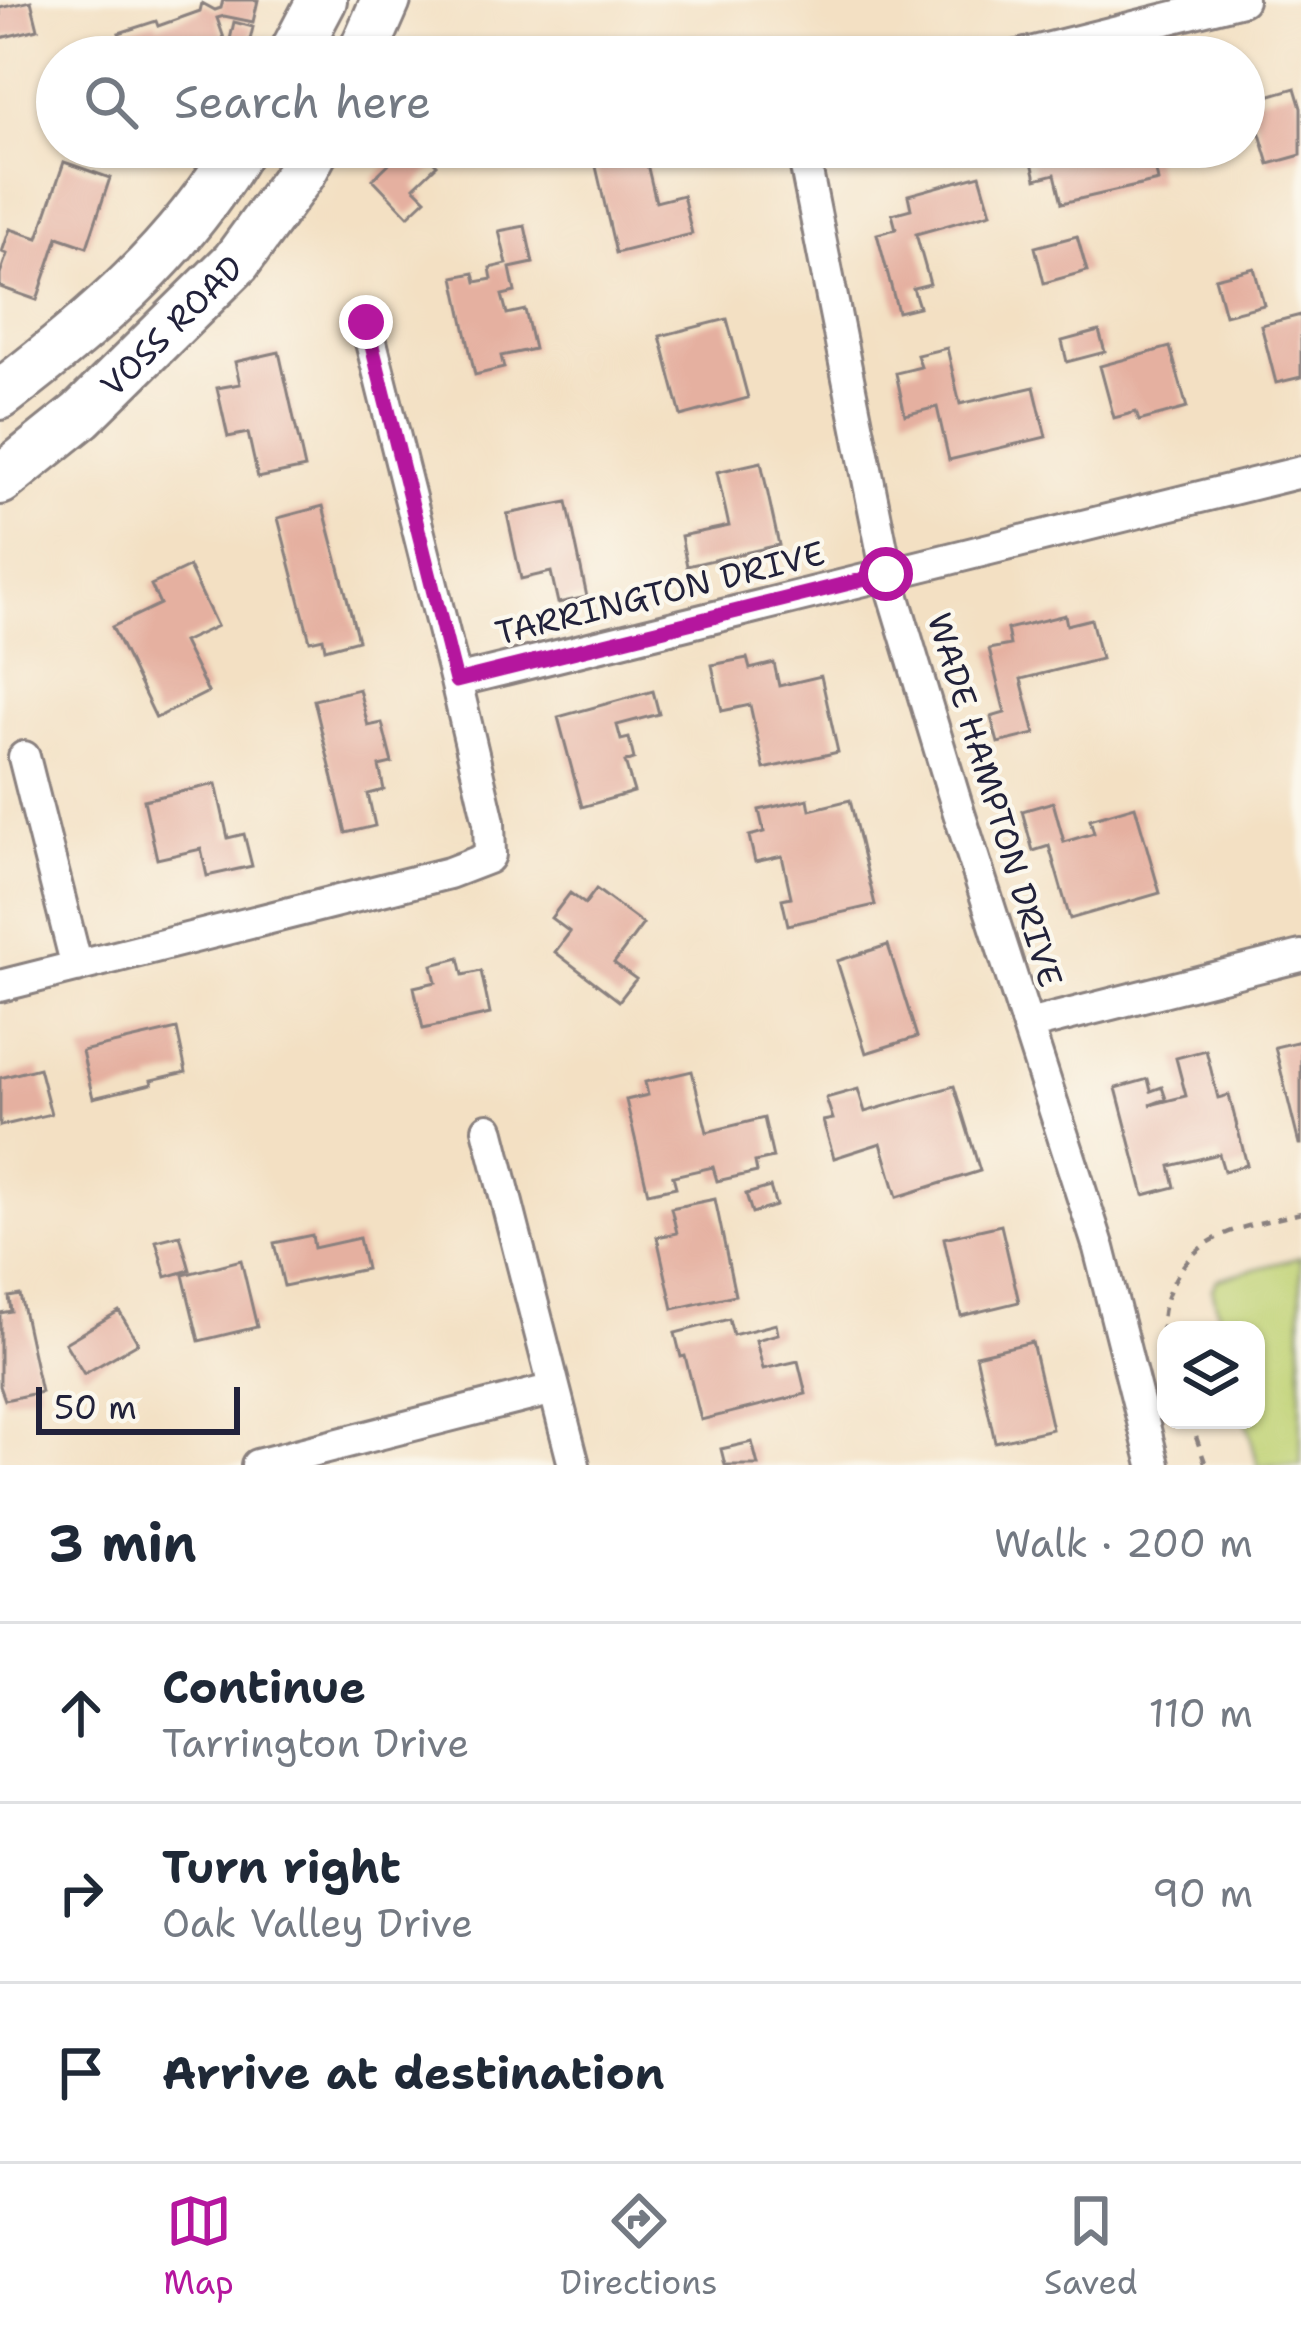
<!DOCTYPE html>
<meta charset="utf-8">
<style>
:root{--surface:#fff;--page:#f2f2f3;--text:#1f2937;--muted:#747a83;--line:#e0e1e3;--accent:#b5179e}
body{margin:0;font-family:"Shantell Sans",sans-serif;background:var(--page);color:var(--text)}
.controls{position:absolute;right:36px;bottom:36px;display:grid;overflow:hidden;border-radius:24px;box-shadow:0 3px 9px #0004}
.controls button{width:108px;height:108px;display:grid;place-items:center;padding:0;border:0;border-bottom:3px solid var(--line);background:var(--surface);color:var(--text);font:60px sans-serif}
.scale{position:absolute;left:36px;bottom:30px;width:204px;box-sizing:border-box;padding-left:12px;border:6px solid #22223b;border-top:0;font-size:33px;line-height:42px;white-space:nowrap;color:#22223b;-webkit-text-stroke:9px #fbf7ec;paint-order:stroke}
.stop{position:absolute;width:36px;height:36px;margin:-27px;border:9px solid #b5179e;border-radius:50%;background:#fff}
.stop.end{background:#b5179e;border-color:#fff;box-shadow:0 3px 12px #0008}
.list{margin:0;padding:0;list-style:none}
h2{display:flex;justify-content:space-between;align-items:center;height:156px;margin:0;padding:0 48px;font-size:51px}
h2 small{font-size:39px;font-weight:400;color:var(--muted)}
.list li{display:grid;grid-template-columns:78px 1fr auto;gap:36px;align-items:center;box-sizing:border-box;height:180px;padding:0 48px;border-top:3px solid var(--line)}
.list b{display:block;font-size:45px;white-space:nowrap}
.list p{margin:0;font-size:39px;white-space:nowrap;color:var(--muted)}
.list em{font-size:39px;font-style:normal;color:var(--muted)}
.icon{flex:none;width:66px;height:66px;fill:none;stroke:currentColor;stroke-width:2;stroke-linecap:round;stroke-linejoin:round}
.map{position:relative;flex:none;width:1301px;height:1465px;overflow:hidden}
.search{position:absolute;background:var(--surface);box-shadow:0 3px 9px #0004;left:36px;right:36px;top:36px;height:132px;display:flex;align-items:center;gap:30px;box-sizing:border-box;padding:0 42px;border-radius:66px;color:var(--muted);font-size:45px}
.sheet{height:696px;background:var(--surface)}
nav{display:flex;justify-content:space-around;align-items:center;box-sizing:border-box;height:168px;border-top:3px solid var(--line);background:var(--surface);font-size:33px;color:var(--muted)}
nav a{display:grid;justify-items:center;gap:6px}
nav .on{color:var(--accent)}
.map>svg:first-child{display:block}
</style>
<div class="map">
<svg width="1301" height="1465" viewBox="0 0 1301 1465">
<rect width="100%" height="100%" fill="#fbf7ec"/>
<filter id="ink" filterUnits="userSpaceOnUse"><feTurbulence type="fractalNoise" baseFrequency=".00833" numOctaves="2"/><feDisplacementMap in="SourceGraphic" scale="24" xChannelSelector="R" yChannelSelector="G"/><feConvolveMatrix kernelMatrix="1 2 1 2 8 2 1 2 1" color-interpolation-filters="sRGB"/></filter>
<filter id="wash" filterUnits="userSpaceOnUse"><feTurbulence type="fractalNoise" baseFrequency=".004" numOctaves="4" result="noise"/><feDisplacementMap in="SourceGraphic" scale="48" xChannelSelector="R" yChannelSelector="G"/><feGaussianBlur stdDeviation="2.7" result="paint"/><feColorMatrix in="noise" values="0 0 0 0 0 0 0 0 0 0 0 0 0 0 0 0 0 1.4 0 .05"/><feComposite in="paint" operator="in"/></filter>
<g filter="url(#wash)">
<rect width="100%" height="100%" fill="#f3e0c3"/>
<!-- green -->
<path fill="#c0d275" stroke="#717a58" stroke-width="3" d="M1301,1257V1465H1258L1246,1420H1256V1330H1223L1212,1288L1217,1279Z"/>
<g id="blocks">
<!-- building -->
<path fill="#e5b0a0" d="M223,0H258L253,22L224,16L217,18L225,41L177,57H91L88,49L121,38L119,33L156,21L158,26L200,11L202,3L215,10L221,8Z
M31,1L38,29L0,38V8Z
M234,22L253,27L248,49L229,44Z
M1295,88L1301,108V155L1269,164L1250,101Z
M406,147H419L437,165L414,187L426,199L408,216L373,179Z
M643,147L656,202L683,195L692,234L616,253L594,158Z
M1039,147H1151L1158,181L1062,203L1055,174L1036,179L1029,149Z
M64,162L110,178L87,247L58,237L37,300L0,287V274L7,254L2,252L10,229L38,238Z
M980,175L991,213L916,234L930,284L913,288L919,307L898,312L877,234L896,229L892,214L911,209L908,195Z
M525,226L533,263L510,268L515,292L502,295L507,314L525,310L534,349L501,356L504,368L475,375L454,277L474,273L476,282L492,279L490,268L507,264L499,231Z
M1077,236L1087,271L1044,283L1035,247Z
M1254,268L1264,305L1225,315L1215,278Z
M1301,315V377L1276,383L1261,325Z
M727,319L748,398L681,416L660,336Z
M1099,331L1105,352L1067,362L1062,341Z
M1170,347L1187,408L1139,421L1136,412L1114,418L1100,366Z
M947,348L960,404L1034,387L1046,437L949,460L937,407L905,415L896,373L921,367L917,355Z
M279,352L305,468L258,478L248,433L228,437L217,388L240,384L235,362Z
M761,462L779,545L687,566L681,536L729,526L717,472Z
M567,502L587,597L558,603L551,572L521,579L507,514Z
M323,506L358,640L325,649L323,638L310,641L278,518Z
M189,567L217,626L183,642L208,692L156,718L112,627L160,604L151,585Z
M1065,615L1067,625L1091,619L1101,659L1021,679L1035,734L998,743L991,717L1005,713L989,649L1010,645L1007,629Z
M747,658L750,669L774,663L779,686L821,676L838,752L764,769L750,705L722,711L712,665Z
M359,689L368,726L382,723L392,763L379,766L384,790L368,794L375,826L346,833L314,700Z
M653,691L659,714L617,725L621,740L629,738L634,759L625,762L634,792L582,807L558,717Z
M216,784L228,838L244,834L252,866L207,876L201,849L157,859L144,800Z
M808,799L810,810L850,800L875,905L788,925L782,899L791,897L782,856L755,862L749,836L764,832L759,810Z
M1053,802L1064,842L1094,833L1090,819L1135,806L1160,893L1070,919L1049,846L1033,851L1022,811Z
M596,889L643,924L614,963L636,979L619,1001L555,952L570,932L551,918L570,893L585,904Z
M888,945L917,1037L866,1053L837,961Z
M459,958L463,975L481,971L490,1014L423,1029L414,987L436,982L432,965Z
M177,1029L186,1072L151,1080L152,1084L93,1098L82,1051Z
M1301,1041V1144H1299L1275,1047Z
M1206,1050L1218,1098L1229,1095L1247,1165L1224,1171L1219,1154L1170,1166L1175,1187L1144,1195L1116,1088L1148,1079L1151,1091L1162,1087L1166,1099L1150,1105L1186,1096L1176,1058Z
M39,1068L51,1114L0,1126V1078Z
M692,1071L707,1132L764,1118L773,1158L755,1162L757,1172L717,1181L713,1167L673,1176L676,1187L648,1193L626,1100L648,1095L645,1082Z
M954,1086L980,1171L897,1197L881,1143L834,1158L823,1121L833,1119L826,1098L858,1089L865,1112Z
M770,1187L776,1206L752,1213L746,1194Z
M715,1199L735,1295L673,1309L657,1237L677,1233L671,1208Z
M1001,1225L1019,1302L961,1316L944,1238Z
M180,1235L190,1270L166,1277L156,1241Z
M312,1235L314,1248L359,1238L366,1269L284,1286L274,1243Z
M241,1260L257,1327L199,1341L183,1275Z
M20,1295L41,1392L5,1400L0,1386V1313L11,1311L9,1297Z
M119,1311L138,1343L84,1374L65,1343Z
M729,1319L733,1335L776,1324L778,1334L756,1340L763,1369L798,1361L806,1394L701,1420L685,1356L681,1357L675,1333Z
M1032,1342L1052,1429L995,1442L976,1355Z
M752,1442L758,1465H725L721,1449Z"/>
</g>
</g>
<g filter="url(#ink)">
<use href="#blocks" fill-opacity="0" stroke="#8a817f" stroke-width="3"/>
<g fill="none" stroke-linecap="round" stroke-linejoin="round">
<!-- street casing -->
<g stroke="#8a817f" stroke-width="36">
<path id="street" d="M1014,57L1242,0
M802,147L887,574L959,813L1099,1248L1154,1465
M456,681L1301,472
M24,757L77,967
M0,986L449,873L488,858L490,855L489,822L456,681L366,322
M1028,1025L1301,956
M488,1129L574,1465
M257,1465L554,1389"/>
</g>
<!-- primary casing -->
<g stroke="#8a817f" stroke-width="54">
<g id="primary">
<path d="M292,57L322,0"/>
<path d="M361,57L386,0"/>
<path d="M0,395C94,323 180,250 240,147"/>
<path id="s1" d="M0,480L81,415L236,262L301,173L315,147"/>
</g>
</g>
<!-- path -->
<path stroke="#8a817f" stroke-width="4.5" stroke-dasharray="9 9" stroke-linecap="butt" d="M1166,1352C1160,1335 1161,1311 1168,1294C1193,1231 1241,1228 1301,1213
M1190,1420L1206,1465"/>
<!-- street -->
<use href="#street" stroke="#fff" stroke-width="30"/>
<!-- primary -->
<use href="#primary" stroke="#fff" stroke-width="48"/>
</g>
</g>
<g fill="none" stroke-linecap="round" stroke-linejoin="round" filter="url(#ink)">
<!-- route -->
<path stroke="#b5179e" stroke-width="15" d="M366,322L456,681L886,574"/>
</g>
<g text-anchor="middle" dominant-baseline="central" stroke-width="9" stroke-linejoin="round" paint-order="stroke">
<!-- street labels -->
<g font-size="33" fill="#22223b" stroke="#fbf7ec">
<text stroke="none"><textPath href="#s1" startOffset="231">VOSS ROAD</textPath></text>
<text transform="translate(660 593) rotate(-14)">TARRINGTON DRIVE</text>
<text transform="translate(995 800) rotate(73)">WADE HAMPTON DRIVE</text>
</g>
</g>
</svg>
<div class="controls">
<button><svg class="icon" aria-label="layers" viewBox="0 0 24 24"><path d="M12 4l9 5-9 5-9-5zM3 14l9 5 9-5"/></svg></button>
</div>
<div class="scale">50 m</div>
<div class="stop" style="left:886px;top:574px"></div>
<div class="stop end" style="left:366px;top:322px"></div>
<div class="search"><svg class="icon" aria-label="search" viewBox="0 0 24 24"><circle cx="10" cy="10" r="6"/><path d="M15 15l6 6"/></svg>Search here</div>
</div>
<section class="sheet">
<h2>3 min<small>Walk · 200 m</small></h2>
<ul class="list">
<li><svg class="icon" aria-label="ahead" viewBox="0 0 24 24"><path d="M12 20V5M6 11l6-6 6 6"/></svg><div><b>Continue</b><p>Tarrington Drive</p></div><em>110 m</em></li>
<li><svg class="icon" aria-label="right" viewBox="0 0 24 24"><path d="M7 20v-9h11M14 6l5 5-5 5"/></svg><div><b>Turn right</b><p>Oak Valley Drive</p></div><em>90 m</em></li>
<li><svg class="icon" aria-label="arrive" viewBox="0 0 24 24"><path d="M6 21V4h12l-3 4 3 4H6"/></svg><div><b>Arrive at destination</b></div></li>
</ul>
</section>
<nav>
<a class="on"><svg class="icon" aria-label="map" viewBox="0 0 24 24"><path d="M3 6l6-2 6 2 6-2v14l-6 2-6-2-6 2zM9 4v14M15 6v14"/></svg>Map</a>
<a><svg class="icon" aria-label="directions" viewBox="0 0 24 24"><path d="M12 3l9 9-9 9-9-9zM9 14v-3h6M13 9l2 2-2 2"/></svg>Directions</a>
<a><svg class="icon" aria-label="saved" viewBox="0 0 24 24"><path d="M7 4h10v16l-5-4-5 4z"/></svg>Saved</a>
</nav>
